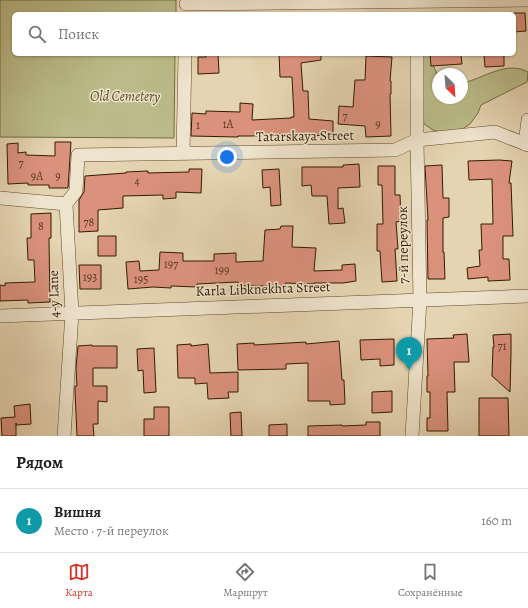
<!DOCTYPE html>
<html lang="ru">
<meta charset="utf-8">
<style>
:root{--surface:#fff;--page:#f6f6f6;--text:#222;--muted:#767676;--line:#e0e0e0;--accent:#d93025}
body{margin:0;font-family:Alegreya,serif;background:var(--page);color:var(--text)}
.compass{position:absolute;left:432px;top:68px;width:36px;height:36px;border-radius:50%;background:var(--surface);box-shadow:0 1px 3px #0004;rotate:155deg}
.you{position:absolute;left:227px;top:157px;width:14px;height:14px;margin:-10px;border:3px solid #fff;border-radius:50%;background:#1a73e8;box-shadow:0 0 0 6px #1a73e833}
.badge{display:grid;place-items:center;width:26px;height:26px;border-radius:50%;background:var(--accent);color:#fff;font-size:13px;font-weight:700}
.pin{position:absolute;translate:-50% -33px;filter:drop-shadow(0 1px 2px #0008)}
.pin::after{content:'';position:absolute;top:21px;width:14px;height:12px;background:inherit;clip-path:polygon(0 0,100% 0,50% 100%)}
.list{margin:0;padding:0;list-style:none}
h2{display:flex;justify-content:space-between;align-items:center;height:52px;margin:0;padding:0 16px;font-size:17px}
h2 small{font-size:13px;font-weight:400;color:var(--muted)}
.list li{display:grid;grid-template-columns:26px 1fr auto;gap:12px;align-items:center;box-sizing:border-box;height:64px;padding:0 16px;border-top:1px solid var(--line)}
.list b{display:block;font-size:15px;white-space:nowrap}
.list p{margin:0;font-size:13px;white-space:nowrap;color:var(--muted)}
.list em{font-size:13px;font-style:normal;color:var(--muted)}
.icon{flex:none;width:22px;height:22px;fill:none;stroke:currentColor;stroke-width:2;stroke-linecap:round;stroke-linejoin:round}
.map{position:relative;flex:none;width:528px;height:436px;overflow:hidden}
.search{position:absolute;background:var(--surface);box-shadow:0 1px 3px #0004;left:12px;right:12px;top:12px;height:44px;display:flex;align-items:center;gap:10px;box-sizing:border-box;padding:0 14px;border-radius:6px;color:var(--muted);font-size:15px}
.sheet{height:116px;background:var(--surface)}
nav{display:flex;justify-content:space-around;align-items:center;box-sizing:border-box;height:56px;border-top:1px solid var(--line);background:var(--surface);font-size:11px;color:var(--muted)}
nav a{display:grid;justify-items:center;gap:2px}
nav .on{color:var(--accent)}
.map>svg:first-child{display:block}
</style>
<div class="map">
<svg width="528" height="436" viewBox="0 0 528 436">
<rect width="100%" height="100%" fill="#e5d4b1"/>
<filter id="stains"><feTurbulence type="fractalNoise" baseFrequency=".005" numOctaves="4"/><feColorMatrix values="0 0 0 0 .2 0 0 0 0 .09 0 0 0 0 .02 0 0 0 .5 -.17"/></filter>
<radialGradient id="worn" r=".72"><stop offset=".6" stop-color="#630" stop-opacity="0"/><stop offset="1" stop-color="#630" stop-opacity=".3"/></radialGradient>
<!-- green -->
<path fill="#babb88" stroke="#766b44" d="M0,0H176V14H14V54H175L174,138L0,137Z
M422,54H432V63L438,76V98H462V83C483,79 506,60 528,72L527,82L481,105L478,113L470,124L458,132H440L433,130L424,124L422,113Z"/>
<!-- building -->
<path fill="#db927d" stroke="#331b00" d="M514,13H525L526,31L514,32Z
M206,54H218L219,73L198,74V57H206Z
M279,54H321V60L301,63L303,91H308L309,119L333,121V136L278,134V135L251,136H238V137L191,136L192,113L206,114V111L240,112V103L253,104L252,120L291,118V117H294L292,77H280Z
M430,54H461L462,64L431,66Z
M484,54H504V66L485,67Z
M366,56L392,57L390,81H391V94H390L391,136L366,137L365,126L338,124L339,106L353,107L355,80H365Z
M55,142H71L68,188H49V185H28V183L8,184L7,144L18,143V153L26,152V155L55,156Z
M499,160L512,161L509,183H511L513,236H503V259H509L510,280L488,281V277L468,279L467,268L480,266L479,250H482L481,224H493L492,179L469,180L468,161Z
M359,164L360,187L338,188V209L343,208L345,223L329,224L327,196H312L311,185L302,186V167H343V165Z
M442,165L443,198H449V217L443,218V252H444L445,279H428L427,220H428L425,166Z
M378,166H395V195H400L401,221L396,222L398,249H395L397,281L382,282L380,251H377V224H383L382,185H378Z
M189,169H202L201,193L176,192V198L163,199V195L123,196V208L98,210V231L79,232V200L84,192L85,176L126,173V172L148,171V173L189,172Z
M279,169L281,205L271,206L270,187L263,188L262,170Z
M51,213V238H49L50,302L28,303V300L0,301V285L5,286V283L35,282L34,260H28L27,238H31V214Z
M281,226H293L292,247L316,248L314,271L342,270V265L355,264L356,281L343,283H314V284L285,283V286H238V282L197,284V287L171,286V288L153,287L128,289L126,262L139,261L140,271L159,270L160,252L183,253V261H214V254L236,253V262L263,261L265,230L280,229Z
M98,236H116V256H98Z
M79,265H101V289H80Z
M467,334L469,362H454L455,392H447L448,431H427V418H430V392H427V376H428L427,339L454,338L453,335Z
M511,334V355L510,392L492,376L493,347H494L493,335Z
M394,339V365L380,366V359L361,360L360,340Z
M339,341L342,380H344L345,404L330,405V401H308V363L286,364V369L238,370L237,344L254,343V345L306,342V344Z
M191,344V346L208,344L210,373L238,372V392H228L229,398L208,399L207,383L195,384V378H178L177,345Z
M92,345V346H117V368H93V386H107V402L98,401V424H93L94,436H77L75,391V386H77L76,368L78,346Z
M154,348L156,392L144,393L143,370L138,371L137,349Z
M392,391V412L372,413V392Z
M479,398H508L509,436H479Z
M30,404L31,424L16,425V423V436H2L1,418L15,417L14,406Z
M154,407H169V436H144V419H154Z
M241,412L242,436H231L230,413Z
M366,422H380V436H308V426L342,425V426L366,425Z
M287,424V436H269V425Z"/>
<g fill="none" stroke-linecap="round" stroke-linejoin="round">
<!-- minor casing -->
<g stroke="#60492c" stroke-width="14">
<path id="minor" d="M186,4L528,0
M525,144L528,120
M183,154L185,54
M0,198L66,204
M0,316L528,296
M64,436L72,313L66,204L76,191L78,155L395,150L417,140L495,132L528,145
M412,436L420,300L417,140V54"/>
</g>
<!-- minor -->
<use href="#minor" stroke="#eee3cc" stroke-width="13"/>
</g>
<g text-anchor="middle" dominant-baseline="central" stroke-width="3" stroke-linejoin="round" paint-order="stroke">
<!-- number labels -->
<g font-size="12" fill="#5d391f">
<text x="345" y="116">7</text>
<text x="228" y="124">1А</text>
<text x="378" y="124">9</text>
<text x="198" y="125">1</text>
<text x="21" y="163">7</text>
<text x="37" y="176">9А</text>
<text x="58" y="176">9</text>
<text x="137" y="181">4</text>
<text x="89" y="222">78</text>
<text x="41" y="226">8</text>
<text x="171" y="264">197</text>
<text x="222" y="270">199</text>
<text x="90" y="277">193</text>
<text x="141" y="279">195</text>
<text x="502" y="346">71</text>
</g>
<!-- park labels -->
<g font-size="14" font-style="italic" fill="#5c4b29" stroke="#eee3cc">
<text x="125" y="96">Old Cemetery</text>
</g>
<!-- street labels -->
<g font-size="14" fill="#331b00" stroke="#eee3cc">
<text transform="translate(305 136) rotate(-1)">Tatarskaya Street</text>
<text transform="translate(403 245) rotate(-91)">7-й переулок</text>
<text transform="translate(263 289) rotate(-2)">Karla Libknekhta Street</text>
<text transform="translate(54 294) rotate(-92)">4-y Lane</text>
</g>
</g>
<rect width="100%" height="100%" filter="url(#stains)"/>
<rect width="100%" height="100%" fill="url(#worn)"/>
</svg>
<svg class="compass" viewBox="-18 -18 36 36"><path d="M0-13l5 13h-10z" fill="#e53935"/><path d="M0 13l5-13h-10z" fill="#767676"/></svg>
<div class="you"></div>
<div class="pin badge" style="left:409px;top:370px;background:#0f9aa8">1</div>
<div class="search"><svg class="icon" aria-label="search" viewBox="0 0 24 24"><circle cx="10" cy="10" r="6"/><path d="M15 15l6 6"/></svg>Поиск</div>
</div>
<section class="sheet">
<h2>Рядом<small></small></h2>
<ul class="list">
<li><span class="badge" style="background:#0f9aa8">1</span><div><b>Вишня</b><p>Место · 7-й переулок</p></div><em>160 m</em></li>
</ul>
</section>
<nav>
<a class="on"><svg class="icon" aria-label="map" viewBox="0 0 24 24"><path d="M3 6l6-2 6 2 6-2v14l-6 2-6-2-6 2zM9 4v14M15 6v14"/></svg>Карта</a>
<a><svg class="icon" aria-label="directions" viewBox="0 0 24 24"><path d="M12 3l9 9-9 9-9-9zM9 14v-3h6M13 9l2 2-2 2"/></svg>Маршрут</a>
<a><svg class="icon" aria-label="saved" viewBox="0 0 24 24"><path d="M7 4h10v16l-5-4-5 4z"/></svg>Сохранённые</a>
</nav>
